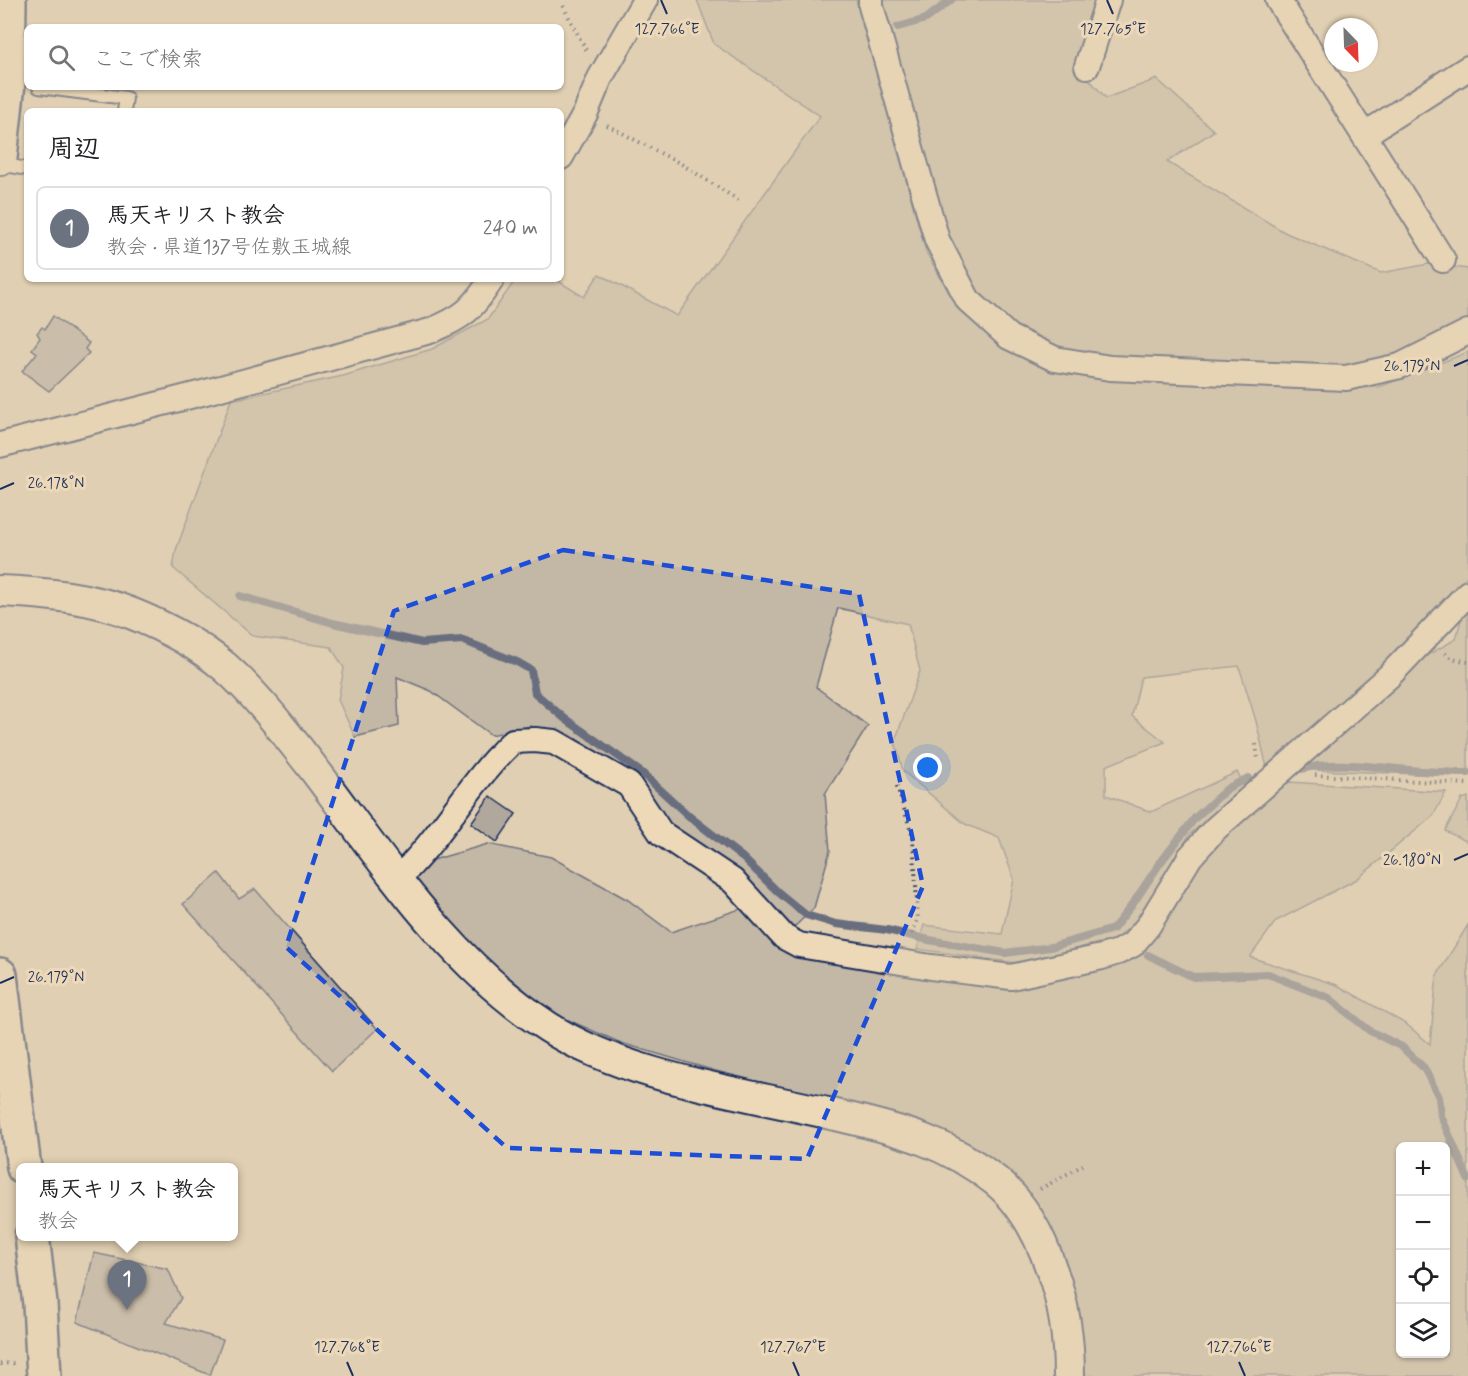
<!DOCTYPE html>
<html lang="ja">
<meta charset="utf-8">
<style>
:root{--surface:#fff;--page:#f6f6f6;--text:#202124;--muted:#757577;--line:#e0e0e0;--accent:#111827}
body{margin:0;font-family:Mynerve,"Klee One",sans-serif;background:var(--page);color:var(--text)}
.controls{position:absolute;right:18px;bottom:18px;display:grid;overflow:hidden;border-radius:9px;box-shadow:0 2px 4px #0004}
.controls button{width:54px;height:54px;display:grid;place-items:center;padding:0;border:0;border-bottom:2px solid var(--line);background:var(--surface);color:var(--text);font:30px sans-serif}
.compass{position:absolute;left:1324px;top:18px;width:54px;height:54px;border-radius:50%;background:var(--surface);box-shadow:0 2px 4px #0004;rotate:157deg}
.you{position:absolute;left:928px;top:768px;width:21px;height:21px;margin:-15px;border:4px solid #fff;border-radius:50%;background:#1a73e8;box-shadow:0 0 0 9px #1a73e833}
.badge{display:grid;place-items:center;width:39px;height:39px;border-radius:50%;background:var(--accent);color:#fff;font-size:20px;font-weight:700}
.pin{position:absolute;translate:-50% -50px;filter:drop-shadow(0 2px 3px #0008)}
.pin::after{content:'';position:absolute;top:32px;width:21px;height:18px;background:inherit;clip-path:polygon(0 0,100% 0,50% 100%)}
.popup{position:absolute;left:16px;top:1163px;width:222px;height:78px;box-sizing:border-box;display:grid;place-content:center;border-radius:9px;background:var(--surface);filter:drop-shadow(0 2px 4px #0005);font-size:20px;white-space:nowrap;color:var(--muted)}
.popup b{font-size:22px;color:var(--text)}
.popup::after{content:'';position:absolute;left:50%;top:100%;margin-left:-12px;border:12px solid transparent;border-top-color:var(--surface)}
.list{margin:0;padding:0;list-style:none}
h2{display:flex;justify-content:space-between;align-items:center;height:78px;margin:0;padding:0 24px;font-size:26px}
h2 small{font-size:20px;font-weight:400;color:var(--muted)}
.list li{display:grid;grid-template-columns:39px 1fr auto;gap:18px;align-items:center;box-sizing:border-box;height:84px;margin:0 12px 12px;padding:0 12px;border:2px solid var(--line);border-radius:9px}
.list b{display:block;font-size:22px;white-space:nowrap}
.list p{margin:0;font-size:20px;white-space:nowrap;color:var(--muted)}
.list em{font-size:20px;font-style:normal;color:var(--muted)}
.icon{flex:none;width:33px;height:33px;fill:none;stroke:currentColor;stroke-width:2;stroke-linecap:round;stroke-linejoin:round}
.map{position:relative;flex:none;width:1468px;height:1376px;overflow:hidden}
.search{position:absolute;background:var(--surface);box-shadow:0 2px 4px #0004;left:24px;top:24px;width:540px;height:66px;display:flex;align-items:center;gap:15px;box-sizing:border-box;padding:0 21px;border-radius:9px;color:var(--muted);font-size:22px}
.panel{position:absolute;background:var(--surface);box-shadow:0 2px 4px #0004;left:24px;top:108px;width:540px;height:174px;border-radius:9px}
.map>svg:first-child{display:block}
</style>
<div class="map">
<svg width="1468" height="1376" viewBox="0 0 1468 1376">
<rect width="100%" height="100%" fill="#e0cfb2"/>
<filter id="ink" filterUnits="userSpaceOnUse"><feTurbulence type="fractalNoise" baseFrequency=".0167" numOctaves="2"/><feDisplacementMap in="SourceGraphic" scale="12" xChannelSelector="R" yChannelSelector="G"/><feConvolveMatrix kernelMatrix="1 2 1 2 8 2 1 2 1" color-interpolation-filters="sRGB"/></filter>
<g filter="url(#ink)">
<!-- green -->
<path fill="#c3b7a5" stroke="#6f7382" stroke-width="1.5" fill-rule="evenodd" d="M697,0H856L926,252L951,296L999,345L1068,375L1316,390L1379,387L1468,352V575L1380,669L1268,772L1256,721L1239,666L1141,677L1132,716L1165,742L1106,766V795L1151,812L1237,772L1245,786L1189,835L1141,919L1115,939L1017,963L917,949L924,925L1002,934L1014,879L999,838L965,824L903,771L895,741L920,671L908,624L838,608L816,687L868,726L825,794L830,851L814,908L790,931L671,827L635,778L570,735L530,726L491,735L431,691L397,677L399,726L355,737L338,700L344,668L331,647L253,636L173,568L176,550L231,400L343,376L432,349L488,319L516,279H555L584,297L599,274L677,316L820,116L714,44Z
M879,0H1101L1078,67L1106,98L1157,79L1214,131L1167,162L1286,233L1381,273L1429,264L1468,269V324L1404,355L1350,369L1063,354L1013,334L972,296L943,237Z
M1468,601V776L1291,769L1424,657L1456,639L1465,604Z
M1289,782L1446,792L1433,816L1357,879L1276,921L1250,957L1337,985L1406,1024L1430,1044L1437,975L1468,925V1376H1079L997,1164L948,1133L868,1109L712,1070L621,1043L559,1016L511,984L411,884L433,860L488,844L551,857L628,900L671,932L743,908L786,953L914,973L1104,967L1233,825ZM1400,1146H1446V1354H1400Z
M1468,797V842L1445,831L1462,799Z"/>
<g fill="none" stroke-linecap="round" stroke-linejoin="round">
<!-- stream -->
<path stroke="#696e7f" stroke-width="8" d="M898,27L926,19L951,0
M240,596L333,623L422,643L462,640L517,662L531,670L535,693L564,718L642,773L690,817L743,858L778,892L806,915L836,924L887,930L929,940L1005,953L1051,947L1113,929L1132,905L1160,863L1195,818L1228,788L1248,778
M1301,769C1334,761 1366,766 1398,769C1422,771 1445,773 1468,773
M1148,955L1193,977L1268,974L1329,998L1370,1031L1402,1047L1424,1068L1439,1097L1441,1116L1468,1179"/>
</g>
<!-- building -->
<path fill="#b0a79d" stroke="#1b2f5e" stroke-width="1.5" d="M53,316L89,343L85,349L89,353L49,391L22,371L37,353L32,349L40,338L37,333L42,327L45,329Z
M490,796L516,814L497,842L471,823Z
M219,873L239,899L255,889L377,1029L332,1071L183,904Z
M94,1253L168,1269L181,1298L166,1323L223,1340L210,1375L77,1322Z"/>
<g fill="none" stroke-linecap="round" stroke-linejoin="round">
<!-- service casing -->
<g stroke="#1b2f5e" stroke-width="16">
<path id="service" d="M39,87L126,98L124,111
M0,164L27,169"/>
</g>
<!-- minor casing -->
<g stroke="#1b2f5e" stroke-width="28">
<path id="minor" d="M871,0V6L937,240L968,300L1009,337L1055,359L1110,368L1346,378L1400,366L1468,332
M1278,0L1443,260
M1087,66L1108,0
M1364,135L1468,68
M561,157L585,114L600,78L645,0
M0,445L206,392L430,331C464,317 472,310 492,279
M396,880C441,839 468,783 513,741L535,740L554,742L629,785L661,833L733,881L784,937L799,945L931,967L1011,977L1102,957L1118,952L1132,945L1148,926L1190,857L1215,829L1389,676L1468,593"/>
</g>
<!-- tertiary casing -->
<g stroke="#1b2f5e" stroke-width="34">
<path id="tertiary" d="M0,591C44,593 92,597 133,614C165,627 199,645 225,667C258,696 283,730 310,764C382,858 446,961 548,1027C629,1079 746,1093 840,1116C900,1130 947,1142 996,1181C1024,1204 1041,1238 1052,1271C1064,1304 1069,1341 1069,1376"/>
</g>
<!-- secondary casing -->
<g stroke="#1b2f5e" stroke-width="38">
<path id="secondary" d="M0,158L8,83L9,0
M0,975L24,1168
M32,1236L40,1304L44,1376"/>
</g>
<!-- path -->
<path stroke="#1b2f5e" stroke-width="4" stroke-dasharray="1.5 4.5" stroke-linecap="butt" d="M563,6L586,50
M607,125L683,165L738,200
M1445,653L1448,657L1468,662
M1256,744L1258,759
M1315,775L1468,784
M897,786L913,837L918,918L911,937
M1040,1189L1083,1165
M0,1364L14,1363"/>
<!-- service -->
<use href="#service" stroke="#edd9b7" stroke-width="12"/>
<!-- minor -->
<use href="#minor" stroke="#edd9b7" stroke-width="24"/>
<!-- tertiary -->
<use href="#tertiary" stroke="#edd9b7" stroke-width="30"/>
<!-- secondary -->
<use href="#secondary" stroke="#edd9b7" stroke-width="33"/>
</g>
</g>
<!-- marked area -->
<path d="M0 0H1468V1376H0ZM563,550L859,594L923,886L807,1159L507,1148L286,947L394,611Z" fill="#e0cfb2" fill-opacity=".55" fill-rule="evenodd"/>
<path fill="none" stroke="#1d4ed8" stroke-width="4.5" stroke-dasharray="12 8" stroke-linejoin="round" d="M563,550L859,594L923,886L807,1159L507,1148L286,947L394,611Z"/>
<!-- ticks -->
<path fill="none" stroke="#1b2f5e" stroke-width="2" d="M661,0L667,14M1107,0L1113,14M1454,366L1468,360M0,489L14,483M1454,860L1468,854M0,983L14,977M347,1362L353,1376M793,1362L799,1376M1239,1362L1245,1376"/>
<g font-size="15" text-anchor="middle" fill="#1b2f5e" stroke="#edd9b7" stroke-width="6" stroke-linejoin="round" paint-order="stroke">
<text x="667" y="34">127.766°E</text>
<text x="1113" y="34">127.765°E</text>
<text x="1412" y="371">26.179°N</text>
<text x="56" y="488">26.178°N</text>
<text x="1412" y="865">26.180°N</text>
<text x="56" y="982">26.179°N</text>
<text x="347" y="1352">127.768°E</text>
<text x="793" y="1352">127.767°E</text>
<text x="1239" y="1352">127.766°E</text>
</g>
</svg>
<div class="controls">
<button>+</button>
<button>−</button>
<button><svg class="icon" aria-label="locate" viewBox="0 0 24 24"><circle cx="12" cy="12" r="6"/><path d="M12 2v4M12 18v4M2 12h4M18 12h4"/></svg></button>
<button><svg class="icon" aria-label="layers" viewBox="0 0 24 24"><path d="M12 4l9 5-9 5-9-5zM3 14l9 5 9-5"/></svg></button>
</div>
<svg class="compass" viewBox="-18 -18 36 36"><path d="M0-13l5 13h-10z" fill="#e53935"/><path d="M0 13l5-13h-10z" fill="#757577"/></svg>
<div class="you"></div>
<div class="pin badge" style="left:127px;top:1310px;background:#6b7280">1</div>
<div class="popup"><b>馬天キリスト教会</b>教会</div>
<div class="search"><svg class="icon" aria-label="search" viewBox="0 0 24 24"><circle cx="10" cy="10" r="6"/><path d="M15 15l6 6"/></svg>ここで検索</div>
<section class="panel">
<h2>周辺<small></small></h2>
<ul class="list">
<li><span class="badge" style="background:#6b7280">1</span><div><b>馬天キリスト教会</b><p>教会 · 県道137号佐敷玉城線</p></div><em>240 m</em></li>
</ul>
</section>
</div>
